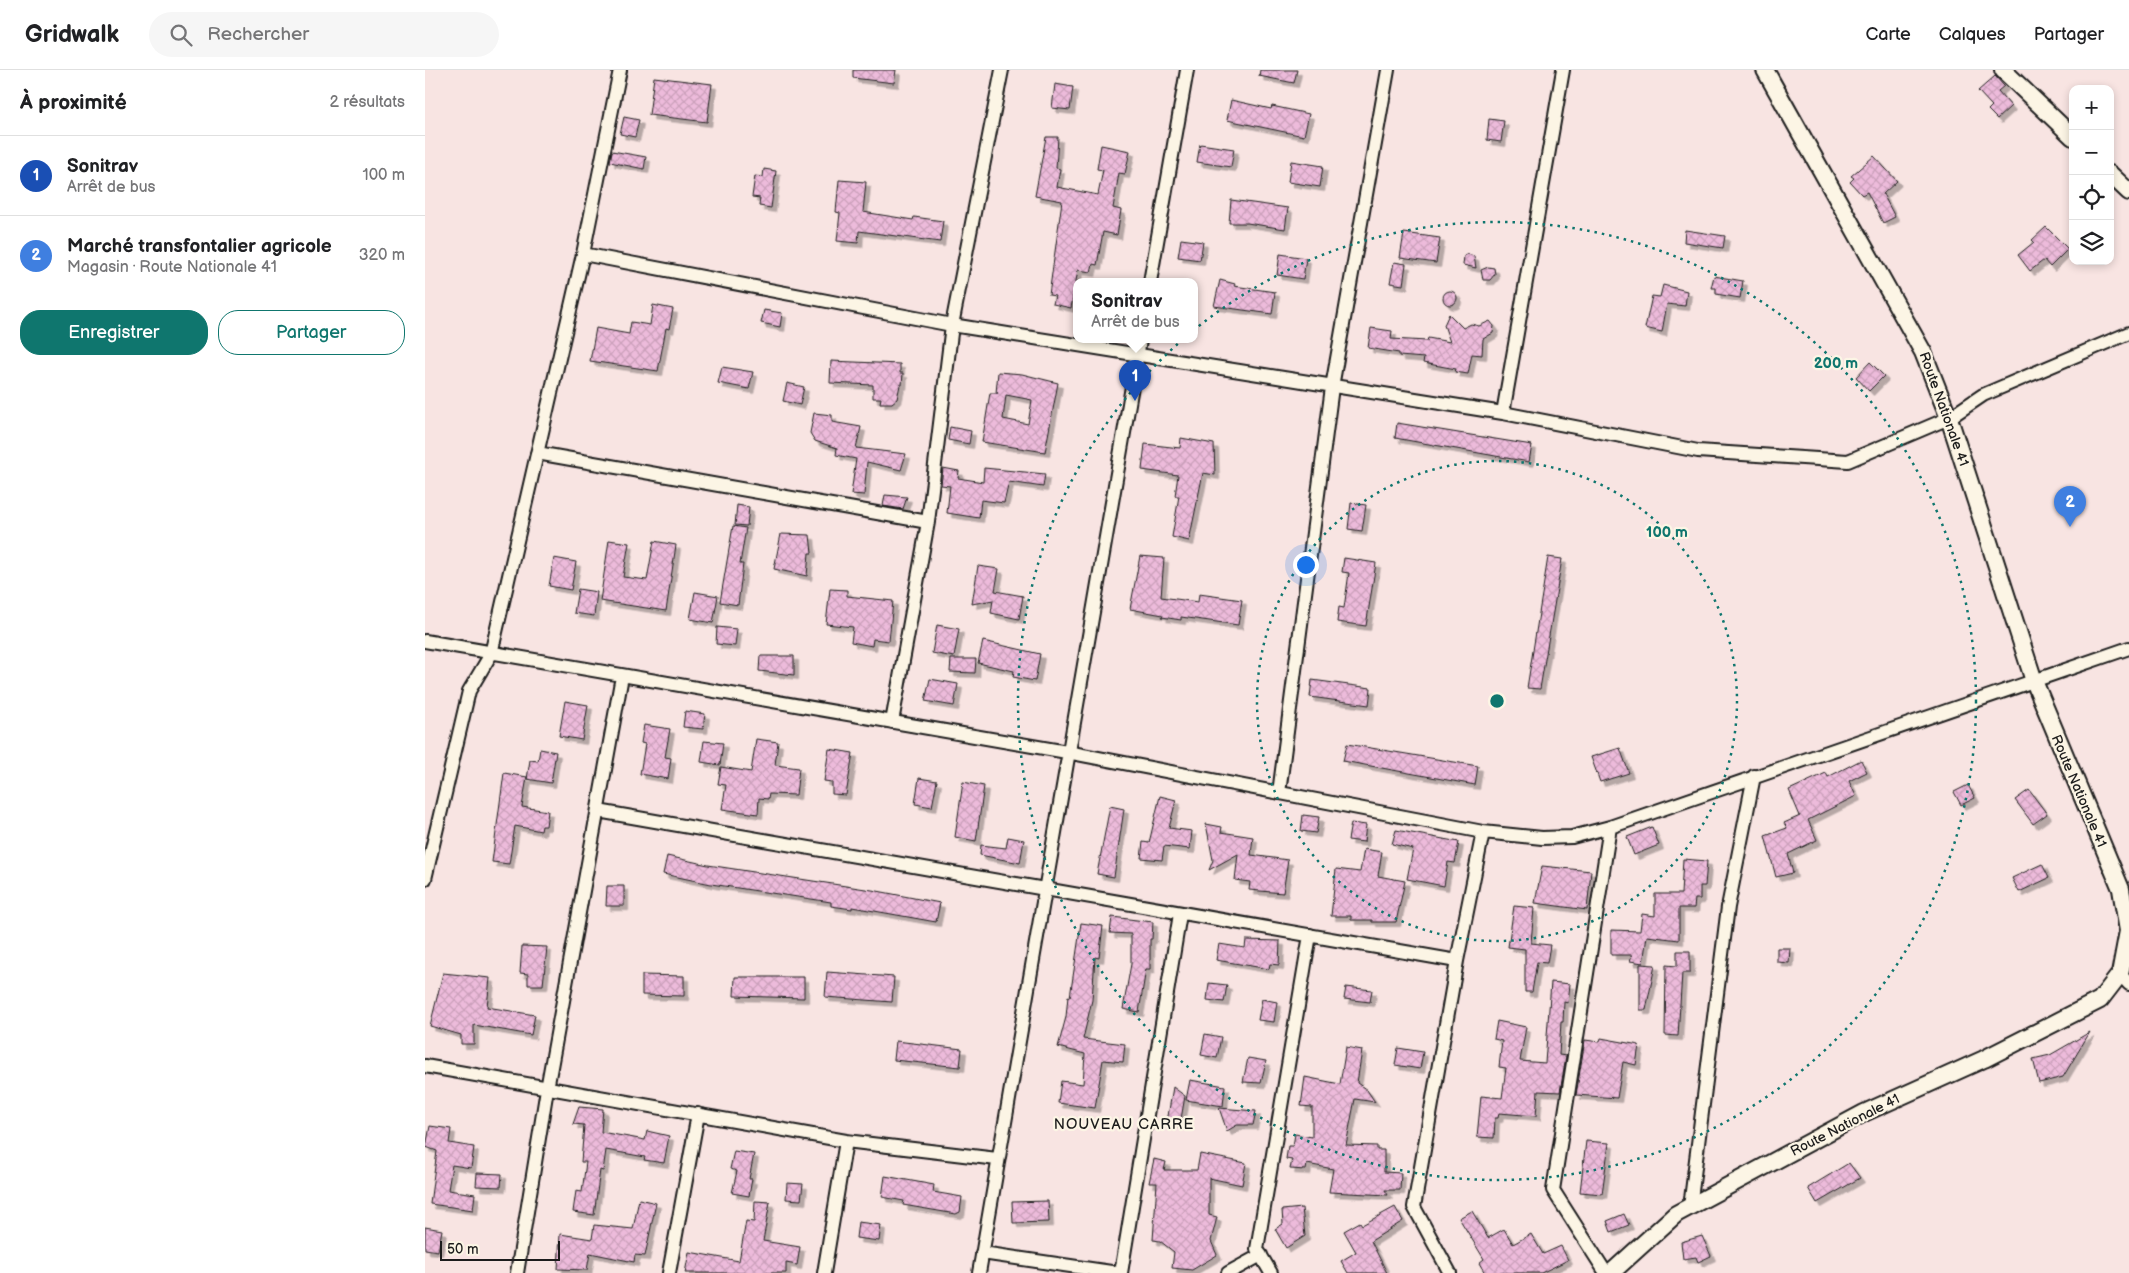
<!DOCTYPE html>
<html lang="fr">
<meta charset="utf-8">
<style>
:root{--surface:#fff;--page:#f6f6f6;--text:#202124;--muted:#757577;--line:#e0e0e0;--accent:#0f766e}
body{margin:0;font-family:"Balsamiq Sans",sans-serif;background:var(--page);color:var(--text)}
.controls{position:absolute;right:15px;top:15px;display:grid;overflow:hidden;border-radius:10px;box-shadow:0 2px 8px #0003}
.controls button{width:45px;height:45px;display:grid;place-items:center;padding:0;border:0;border-bottom:1px solid var(--line);background:var(--surface);color:var(--text);font:25px sans-serif}
.scale{position:absolute;left:15px;bottom:12px;width:120px;box-sizing:border-box;padding-left:5px;border:2px solid #1c1c1c;border-top:0;font-size:14px;line-height:18px;white-space:nowrap;color:#1c1c1c;-webkit-text-stroke:4px #fcf5e5;paint-order:stroke}
.you{position:absolute;left:880px;top:494px;width:18px;height:18px;margin:-12px;border:4px solid #fff;border-radius:50%;background:#1a73e8;box-shadow:0 0 0 8px #1a73e833}
.badge{display:grid;place-items:center;width:32px;height:32px;border-radius:50%;background:var(--accent);color:#fff;font-size:16px;font-weight:700}
.pin{position:absolute;translate:-50% -41px;filter:drop-shadow(0 1px 2px #0008)}
.pin::after{content:'';position:absolute;top:26px;width:18px;height:15px;background:inherit;clip-path:polygon(0 0,100% 0,50% 100%)}
.popup{position:absolute;left:648px;top:208px;width:125px;height:65px;box-sizing:border-box;display:grid;place-content:center;border-radius:10px;background:var(--surface);filter:drop-shadow(0 1px 4px #0005);font-size:16px;white-space:nowrap;color:var(--muted)}
.popup b{font-size:19px;color:var(--text)}
.popup::after{content:'';position:absolute;left:50%;top:100%;margin-left:-10px;border:10px solid transparent;border-top-color:var(--surface)}
.list{margin:0;padding:0;list-style:none}
h2{display:flex;justify-content:space-between;align-items:center;height:65px;margin:0;padding:0 20px;font-size:21px}
h2 small{font-size:16px;font-weight:400;color:var(--muted)}
.list li{display:grid;grid-template-columns:32px 1fr auto;gap:15px;align-items:center;box-sizing:border-box;height:80px;padding:0 20px;border-top:1px solid var(--line)}
.list b{display:block;font-size:19px;white-space:nowrap}
.list p{margin:0;font-size:16px;white-space:nowrap;color:var(--muted)}
.list em{font-size:16px;font-style:normal;color:var(--muted)}
.actions{display:flex;gap:10px;padding:15px 20px}
.actions a{flex:1;padding:11px 0;border:1px solid var(--accent);border-radius:20px;text-align:center;font-size:18px;color:var(--accent)}
.actions .main{background:var(--accent);color:#fff}
.icon{flex:none;width:28px;height:28px;fill:none;stroke:currentColor;stroke-width:2;stroke-linecap:round;stroke-linejoin:round}
.map{position:relative;flex:none;width:1704px;height:1203px;overflow:hidden}
header{display:flex;align-items:center;gap:30px;box-sizing:border-box;height:70px;padding:0 25px;background:var(--surface);border-bottom:1px solid var(--line)}
header strong{font-size:24px}
nav{display:flex;gap:28px;margin-inline-start:auto;font-size:18px}
.search{width:350px;height:45px;background:var(--page);display:flex;align-items:center;gap:12px;box-sizing:border-box;padding:0 18px;border-radius:28px;color:var(--muted);font-size:19px}
main{display:flex}
aside{flex:1;background:var(--surface)}
.map>svg:first-child{display:block}
</style>
<header>
<strong>Gridwalk</strong>
<div class="search"><svg class="icon" aria-label="search" viewBox="0 0 24 24"><circle cx="10" cy="10" r="6"/><path d="M15 15l6 6"/></svg>Rechercher</div>
<nav><a>Carte</a><a>Calques</a><a>Partager</a></nav>
</header>
<main>
<aside>
<h2>À proximité<small>2 résultats</small></h2>
<ul class="list">
<li><span class="badge" style="background:#1a4fb4">1</span><div><b>Sonitrav</b><p>Arrêt de bus</p></div><em>100 m</em></li>
<li><span class="badge" style="background:#3f7fe0">2</span><div><b>Marché transfontalier agricole</b><p>Magasin · Route Nationale 41</p></div><em>320 m</em></li>
</ul>
<div class="actions"><a class="main">Enregistrer</a><a>Partager</a></div>
</aside>
<div class="map">
<svg width="1704" height="1203" viewBox="0 0 1704 1203">
<defs>
<pattern id="building-cross-hatch" width="8" height="8" patternUnits="userSpaceOnUse" patternTransform="scale(1.25)"><rect width="8" height="8" fill="#edbbdb"/><path d="M0 0l8 8M0 8l8-8" fill="none" stroke="#cba0bb"/></pattern>
<filter id="shadow"><feDropShadow dx="4.5" dy="4.5" stdDeviation="0" flood-color="#0004"/></filter>
</defs>
<rect width="100%" height="100%" fill="#f8e4e2"/>
<filter id="ink" filterUnits="userSpaceOnUse"><feTurbulence type="fractalNoise" baseFrequency=".02" numOctaves="2"/><feDisplacementMap in="SourceGraphic" scale="10" xChannelSelector="R" yChannelSelector="G"/><feConvolveMatrix kernelMatrix="1 2 1 2 8 2 1 2 1" color-interpolation-filters="sRGB"/></filter>
<g filter="url(#ink)">
<!-- building -->
<path fill="url(#building-cross-hatch)" stroke="#1c1c1c" fill-rule="evenodd" filter="url(#shadow)" d="M428,0H471L469,13L428,8Z
M835,0H872L869,13L834,6Z
M1570,6L1579,16L1573,21L1586,36L1572,49L1563,40L1567,36L1553,21Z
M229,7L287,14L282,52L224,45Z
M630,14L648,17L645,40L627,38Z
M806,30L846,39L847,36L884,44L879,66L802,50Z
M199,47L214,50L210,67L195,64Z
M1064,49L1079,51L1076,72L1062,70Z
M621,67H633L631,98L635,99L632,117L673,125L678,100L672,99L676,75L705,81L700,104L694,103L688,138L696,140L692,165L678,162L672,195L668,194L666,202L653,200L646,238L628,234L630,226L624,225L637,131L610,126Z
M775,74L809,79L806,97L772,92Z
M187,81L221,87L219,99L185,92Z
M1449,86L1472,111L1458,124L1470,147L1458,153L1442,122L1437,125L1425,112L1429,108L1426,106Z
M866,91L898,96L895,117L863,112Z
M339,99L351,101L346,138L334,136L335,128L327,127L330,106L338,107Z
M414,110L441,112L438,142L488,150L489,147L518,151L515,172L434,161L433,173L412,171L415,143L411,142Z
M806,130L863,138L860,159L822,153H804Z
M1621,157L1643,179L1625,197L1619,190L1605,201L1593,185L1609,172L1607,170Z
M1260,160L1300,166L1298,178L1259,172Z
M979,163L1015,168L1011,193L975,188Z
M756,169L778,172L775,190L753,187Z
M855,184L881,188L878,209L852,205Z
M1043,184L1049,186L1051,198L1038,195L1039,186Z
M969,192L981,194L978,215L965,213Z
M1063,197L1069,198L1070,204L1065,210H1058L1056,200Z
M1289,206L1318,211L1315,228L1291,224V218H1286Z
M795,210L810,214L809,216L850,222L847,244L789,236Z
M1238,215L1262,221L1260,236L1242,234L1237,262L1220,258L1227,226L1235,227Z
M1018 228a7 7 0 1 1 14 0a7 7 0 1 1-14 0Z
M228,235L248,239L244,259L241,258L233,301L165,291L171,258L204,264L206,252L225,255Z
M339,240L357,243L355,257L336,253Z
M1024,244L1038,258L1046,254L1054,256L1065,251L1069,256L1068,263L1058,269L1057,285L1047,284L1043,304L1030,302L1031,299L998,293L999,288L974,286V283L943,278L946,258L967,261L966,269L1002,271L1003,268L1025,272L1019,255Z
M406,291L475,294V303H478L477,315H475L472,329L467,333H455L456,328H448V315L405,313Z
M1445,292L1459,306L1444,321L1431,307Z
M297,297L328,302L324,319L293,313Z
M573,302L597,304L633,313L620,382L557,372L565,323H573H571ZM581,325L607,330L603,354L578,349Z
M362,313L379,317L375,335L358,331Z
M389,343L407,345V352L436,357L431,378L481,384L476,400L442,392L439,425L426,424L431,389L411,385L412,378L390,371L385,363Z
M972,353L1107,375L1104,392L970,368Z
M525,357L546,361L544,374L523,370Z
M756,368L789,374L790,405L778,403L764,471L747,467L754,426H750L753,405L717,400L720,374L755,378Z
M518,398L534,401L533,408L558,412L559,398L620,404L618,417L584,412L579,433L556,430L554,448L522,443L525,416L516,415Z
M460,425L482,427L478,439L458,436Z
M926,433L941,435L937,461L923,459Z
M312,435L324,437L322,456L310,455Z
M308,456L321,458L315,494H318L313,535L295,532Z
M356,464L385,465L387,483H384L382,506L349,499Z
M184,470L204,473L198,507L222,510L229,471L251,475L241,541L175,531Z
M715,486L739,488L736,527L773,532L774,524L817,530L813,555L756,547V550L737,547L738,545L705,539Z
M1123,487L1137,489L1115,619L1102,618Z
M129,488L151,492L146,520L124,516Z
M919,488L951,493L941,556L912,552L914,537L919,538L924,503L917,502Z
M553,496L574,499L570,521L598,526L594,549L566,543L568,530L547,534Z
M153,519L172,522L169,546L149,543Z
M405,519L422,520V526L468,531L464,571L448,569L447,576L426,572L428,557L401,554Z
M270,522L293,526L288,553L265,549Z
M512,555L534,559L529,587L507,583Z
M292,557L312,559L310,576L291,574Z
M558,571L615,584L610,611L588,607L589,601L553,593Z
M335,586H369V605L334,601Z
M526,589H551L550,603L525,602Z
M505,609L533,614L529,636L500,631Z
M887,610L946,618L944,635L885,627Z
M140,631L163,635L157,670L134,666Z
M260,641L280,644L278,659L258,657Z
M219,655L245,659L240,687L246,688L243,709L215,704L220,674L216,673Z
M331,669L353,672L350,695L374,698L371,725L344,724L343,729L334,728L333,744L297,739L301,715L293,714L296,697L326,702Z
M279,671L298,673L295,695L276,692Z
M922,674L1053,696L1050,715L918,691Z
M1195,678L1204,703L1175,712L1166,687Z
M115,679L131,682L126,713L102,709L105,690L113,691Z
M404,679L428,683L421,725L407,724V712L399,711Z
M1436,690L1442,702L1424,711L1431,726L1383,750L1392,770L1363,784L1368,803L1351,807L1340,766L1362,758L1359,753L1375,746L1364,720L1401,703L1403,707Z
M79,703L102,707L97,737L123,741L121,756H117L116,761L90,756L84,794L67,792Z
M494,708L512,711L507,737L490,734Z
M538,712L559,716L551,771L530,767Z
M1543,715L1550,728L1536,735L1529,722Z
M1604,720L1622,744L1608,754L1590,730Z
M735,726L751,730L744,758L767,761L765,779L739,776L737,790L716,788L718,772L724,773Z
M685,736L699,739L689,807L672,804Z
M878,745L894,747L891,763L876,761Z
M926,753L941,755L939,772L923,770Z
M781,754L797,757L796,762L828,767L826,785L863,790L858,823L824,820L825,812L810,810L813,784L784,800L788,790Z
M1227,757L1234,775L1209,785L1202,767Z
M971,760L1034,772L1030,793L1023,792L1019,816L982,809L988,779L967,774Z
M583,767L599,770L595,793L555,785L556,775L581,778Z
M939,779L957,782L953,806L980,811L971,852H947V850H926V846H906L911,799L935,802Z
M242,786L283,795L447,820L515,833L511,852L427,837V839L406,836V832L286,814L238,804Z
M1258,789L1282,791L1280,816H1275V829H1270L1269,838H1254V870L1222,866L1218,893L1205,891L1207,885H1186V860L1215,861L1217,844L1230,846V824H1256Z
M1617,794L1624,808L1594,822L1587,808Z
M1117,796L1166,801L1162,840L1110,833Z
M182,816H199V836H181Z
M1089,836L1109,838L1106,873L1125,875L1122,893L1112,892L1107,922H1100V879L1083,877Z
M687,847L728,852L727,869H725V899H721L714,942L698,939L706,894V864L685,863Z
M656,853L678,856L674,888L670,887L667,930L658,969L700,974L698,992L678,990L670,1038L633,1033L636,1011L658,1014L660,984L633,977L641,947L643,926L645,927Z
M821,870L855,871L854,895L845,894L844,899L791,890L794,874L820,878Z
M97,876L122,877L118,915H103V904L95,903Z
M1352,878H1365L1364,893L1352,892Z
M1252,881H1265V903H1257L1253,966L1240,965L1241,895L1252,896Z
M1215,894L1230,895L1221,940H1215Z
M402,902L469,907L467,932L400,927Z
M18,903L65,908L62,937L110,945L106,965L49,955V974H36V965L5,956Z
M217,905L259,906V926L217,925Z
M310,907H379V928L309,926Z
M1126,912L1145,914L1143,933L1139,932L1138,952H1136L1134,985L1141,986L1135,1022L1113,1021L1111,1046L1074,1043L1073,1048H1070L1069,1068L1052,1067L1056,1026L1077,1028L1081,998L1074,997L1077,971L1069,969L1072,951L1101,957L1095,991L1120,993Z
M784,913L802,915L799,932L782,930Z
M921,917L947,920L945,932L919,929Z
M837,929L852,932L849,952L833,950Z
M1665,962L1638,1007L1614,1013L1608,989L1625,985Z
M780,964L796,967L792,988L776,985Z
M1176,968L1214,975L1211,995L1198,992L1192,1028L1151,1025L1160,970L1175,972Z
M471,971L537,979L535,997L469,990Z
M921,977L937,980L932,1013L942,1020L950,1032L930,1029L921,1075L952,1076V1080H959V1102L976,1103L975,1120H960L963,1125L904,1122L908,1099L882,1094L881,1100L865,1099L867,1090L861,1089L863,1076H868L870,1064L887,1067V1037L876,1036L880,1007L915,1014Z
M973,978L998,982L995,999L970,995Z
M823,988L841,991L836,1013L818,1012Z
M765,1010L800,1016L798,1036L761,1030Z
M748,1017L760,1026L755,1055L742,1052Z
M154,1037L178,1039L176,1062L220,1070L222,1061L244,1066L239,1093L219,1090L220,1087L181,1080L178,1101L175,1100L169,1145L148,1142L151,1121L157,1122L161,1092H156L159,1055L148,1054Z
M794,1038L831,1041L828,1055H812L802,1061Z
M5,1056L26,1059L24,1073L49,1077L46,1098L27,1095L23,1120L50,1124L48,1140L5,1134L12,1081L1,1077Z
M1161,1071L1184,1073L1177,1124L1155,1122Z
M309,1081L329,1084L324,1109H327L324,1126L307,1123L312,1101L305,1099Z
M775,1084L821,1093L817,1115L784,1108V1145L792,1147L786,1171L792,1185L767,1200L747,1198L749,1182L735,1171L728,1170L732,1113H724L729,1089L741,1092L739,1100H772Z
M1424,1093L1435,1108L1392,1133L1383,1118Z
M52,1103L77,1104L76,1117L51,1116Z
M460,1106L509,1115L508,1122L537,1127L535,1142L531,1144L478,1135L479,1131L457,1127Z
M362,1113L378,1114L376,1130L361,1129Z
M214,1129L231,1133L220,1186L210,1185L209,1192L165,1183L162,1200L133,1199L135,1164L167,1169L169,1155L208,1159Z
M330,1131L345,1132L338,1171L375,1177L372,1195L361,1193V1203H260L264,1182L314,1191L321,1151L329,1152Z
M623,1131L624,1152L588,1153L587,1132Z
M970,1137L978,1151L946,1171L962,1203H923L916,1191L931,1182L919,1161L935,1152L937,1155Z
M877,1138L880,1166L861,1178L850,1159L858,1154L857,1140Z
M1047,1141L1063,1168L1079,1159L1088,1174L1106,1164L1118,1184L1136,1176L1143,1190L1116,1203H1060L1054,1193L1059,1189L1034,1148Z
M1199,1144L1204,1155L1186,1162L1182,1151Z
M433,1152L456,1155L454,1171L431,1168Z
M0,1157L17,1160L13,1181L0,1179Z
M1277,1166L1286,1186L1273,1192L1271,1187L1258,1189L1256,1172Z"/>
<g fill="none" stroke-linecap="round" stroke-linejoin="round">
<!-- minor casing -->
<g stroke="#1c1c1c" stroke-width="16">
<path id="minor" d="M158,184L527,255L1078,343L1273,381L1423,391L1524,348L1558,325L1704,263
M725,212L762,0
M1078,343L1138,0
M112,383L503,452
M0,571L642,682L1058,762L1117,768L1147,767L1185,757L1704,578
M467,652L503,452L527,255L577,0
M854,723L907,317L963,0
M173,741L1032,891
M0,809L44,621L66,584L158,184L195,0
M1695,904L1704,914
M0,996L421,1071L572,1089
M1265,1137L1303,837L1329,706
M557,1183L693,1203
M92,1203L122,1019L197,606
M244,1203L273,1044
M399,1203L421,1071
M554,1203L715,270
M696,1203L755,844
M803,1203L836,1185
M846,1203L832,1179L885,865
M1025,1203L989,1137L1032,891L1058,762
M1181,1203L1128,1120L1185,757"/>
</g>
<!-- tertiary casing -->
<g stroke="#1c1c1c" stroke-width="20">
<path id="tertiary" d="M1578,0L1648,67
M1685,104L1704,122
M1186,1203L1251,1144L1439,1043L1559,989L1675,930L1695,904L1703,861L1696,819L1609,611L1524,348L1498,282L1340,0"/>
</g>
<!-- minor -->
<use href="#minor" stroke="#fcf5e5" stroke-width="12"/>
<!-- tertiary -->
<use href="#tertiary" stroke="#fcf5e5" stroke-width="16"/>
</g>
</g>
<!-- distance rings -->
<g fill="none" stroke="#0f766e" stroke-width="2.5" stroke-dasharray="2.5 5">
<circle cx="1072" cy="631" r="240"/>
<circle cx="1072" cy="631" r="479"/>
</g>
<g text-anchor="middle" dominant-baseline="central" stroke-width="4.5" stroke-linejoin="round" paint-order="stroke">
<!-- street labels -->
<g font-size="14" fill="#1c1c1c" stroke="#fcf5e5">
<text transform="translate(1519 339) rotate(70)">Route Nationale 41</text>
<text transform="translate(1654 721) rotate(67)">Route Nationale 41</text>
<text transform="translate(1420 1055) rotate(-27)">Route Nationale 41</text>
</g>
<!-- neighbourhood labels -->
<g font-size="15" letter-spacing="1" fill="#1c1c1c" stroke="#fcf5e5">
<text x="699" y="1054">NOUVEAU CARRE</text>
</g>
</g>
<circle cx="1072" cy="631" r="8" fill="#0f766e" stroke="#fcf5e5" stroke-width="2.5"/>
<g font-size="15" text-anchor="middle" font-weight="bold" fill="#0f766e" stroke="#fcf5e5" stroke-width="4.5" stroke-linejoin="round" paint-order="stroke">
<text x="1411" y="298">200 m</text>
<text x="1242" y="467">100 m</text>
</g>
</svg>
<div class="controls">
<button>+</button>
<button>−</button>
<button><svg class="icon" aria-label="locate" viewBox="0 0 24 24"><circle cx="12" cy="12" r="6"/><path d="M12 2v4M12 18v4M2 12h4M18 12h4"/></svg></button>
<button><svg class="icon" aria-label="layers" viewBox="0 0 24 24"><path d="M12 4l9 5-9 5-9-5zM3 14l9 5 9-5"/></svg></button>
</div>
<div class="scale">50 m</div>
<div class="you"></div>
<div class="pin badge" style="left:710px;top:331px;background:#1a4fb4">1</div>
<div class="popup"><b>Sonitrav</b>Arrêt de bus</div>
<div class="pin badge" style="left:1645px;top:457px;background:#3f7fe0">2</div>
</div>
</main>
